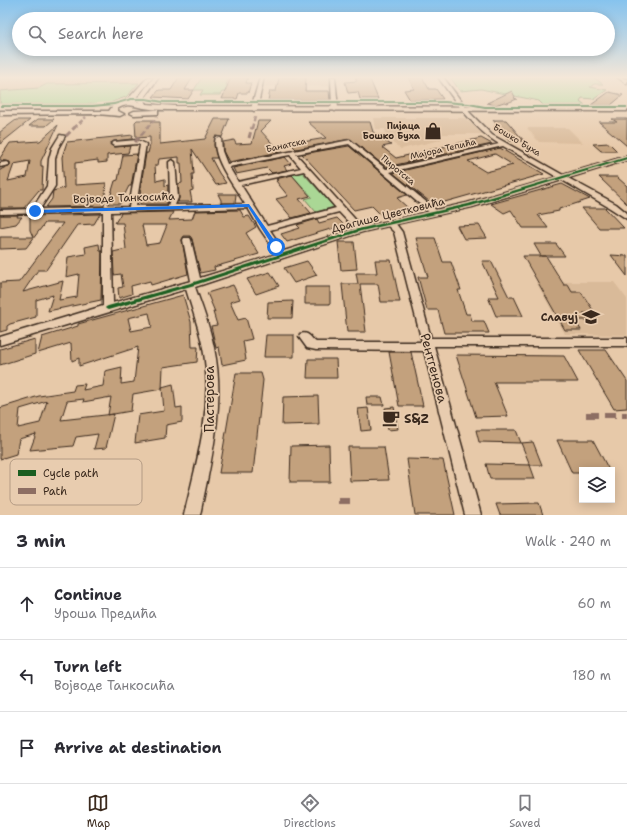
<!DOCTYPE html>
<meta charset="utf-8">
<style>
:root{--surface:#fff;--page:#f2f2f3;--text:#2b2b33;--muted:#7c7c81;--line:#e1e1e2;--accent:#3b2a1e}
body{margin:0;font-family:"Shantell Sans",sans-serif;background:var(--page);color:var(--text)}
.controls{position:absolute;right:12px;bottom:12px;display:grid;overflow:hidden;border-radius:0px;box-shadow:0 2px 10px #0003}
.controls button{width:36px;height:36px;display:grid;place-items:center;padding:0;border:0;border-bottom:1px solid var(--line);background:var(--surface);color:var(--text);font:20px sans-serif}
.stop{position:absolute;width:12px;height:12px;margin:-9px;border:3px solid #1a73e8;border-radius:50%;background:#fff}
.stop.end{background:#1a73e8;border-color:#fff;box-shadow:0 1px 4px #0008}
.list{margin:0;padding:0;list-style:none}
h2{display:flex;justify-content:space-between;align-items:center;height:52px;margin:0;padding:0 16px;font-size:17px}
h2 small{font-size:13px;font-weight:400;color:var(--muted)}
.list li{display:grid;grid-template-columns:26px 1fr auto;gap:12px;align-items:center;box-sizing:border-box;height:72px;padding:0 16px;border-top:1px solid var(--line)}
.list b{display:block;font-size:15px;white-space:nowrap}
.list p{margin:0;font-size:13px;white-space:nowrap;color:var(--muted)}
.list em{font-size:13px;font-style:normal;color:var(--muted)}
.icon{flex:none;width:22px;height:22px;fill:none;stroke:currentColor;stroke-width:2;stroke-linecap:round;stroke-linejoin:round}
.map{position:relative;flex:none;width:627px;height:515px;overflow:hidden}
.search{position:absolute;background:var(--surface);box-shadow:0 2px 10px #0003;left:12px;right:12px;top:12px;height:44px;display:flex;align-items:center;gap:10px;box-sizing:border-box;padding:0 14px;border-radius:22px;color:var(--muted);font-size:15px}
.sheet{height:268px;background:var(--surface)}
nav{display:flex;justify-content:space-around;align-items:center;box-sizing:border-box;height:56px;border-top:1px solid var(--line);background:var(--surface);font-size:11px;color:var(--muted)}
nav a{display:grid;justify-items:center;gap:2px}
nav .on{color:var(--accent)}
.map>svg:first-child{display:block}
</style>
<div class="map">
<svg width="627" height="515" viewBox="0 0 627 515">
<rect width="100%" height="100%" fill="#e7c9a9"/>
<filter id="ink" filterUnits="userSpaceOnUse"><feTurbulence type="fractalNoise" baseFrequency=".025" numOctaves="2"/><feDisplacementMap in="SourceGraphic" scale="8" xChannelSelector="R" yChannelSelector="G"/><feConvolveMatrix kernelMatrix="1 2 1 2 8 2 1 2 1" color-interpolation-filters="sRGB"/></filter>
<g filter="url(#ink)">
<!-- built -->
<path fill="#d9ba99" d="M0,77H144L122,101L108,104L84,106L0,105Z
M267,77H328L329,86H265Z
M373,118H465L483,134H439L441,140L401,149L387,139L385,129H375Z
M527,128H568L583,143L539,142Z
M536,282H614L627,299V335L565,334Z"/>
<!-- green -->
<path fill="#aad795" stroke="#72805a" d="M202,77H229L226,85L234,86L231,92H222L220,95H200L203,90H194Z
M450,77H593L603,84H594L590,87L607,90L594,99L582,98L580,101L585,105H543L539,101L481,89L460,91Z
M139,83L126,97L107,104H0V91L39,88L47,84Z
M302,172L334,207L316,212L305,199L312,197L292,175Z"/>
<!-- building -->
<path fill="#c3a17d" stroke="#3b2a1e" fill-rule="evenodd" d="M179,77H193L185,90H194L188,99L153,97L159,90H171Z
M231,77H248L246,83H251L248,93H239L237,99H222Z
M281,77L306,78L305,91H329L330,100H268L270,91H276L279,78Z
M355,77H369L378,99H360L358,92L348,93L345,82L357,81Z
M408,77H422L429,89H436L443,99L410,100L404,90L414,89Z
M512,91L515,97L514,98L517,99L507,103L504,102L495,105L487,103Z
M609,92L623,95L611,105H591Z
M38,119H54L46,126H29Z
M215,119H229L222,137H215L214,145L217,158H211L219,173L226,183L216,185L192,149L194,174H192L193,190L190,191L192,202H178L179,198L178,184L182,183L181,163H179V157L159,159L158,165H155L156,181L165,179V186L168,185L167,204H140L141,185L146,153H148L150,145V137L136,138L135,122L137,120H153L151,122H160V144L205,139Z
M612,119H627V146L599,122H617Z
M16,120H30L0,144V132Z
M493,120H506L524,141H510Z
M258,121H271L261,131L280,152L229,162L223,151V142L234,140L236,144L252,143Z
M308,122H370L373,132L391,145L382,147L396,158L481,138L492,144L386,167L350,139L296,149L291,144L326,138Z
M58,125L41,161V166H43L42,190H39L24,208H0V170L10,165V162L0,160V158L10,143L40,141ZM30,161L27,177L8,181L14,164Z
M133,135L132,139L114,141L110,144L114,147L130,146L128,153L107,155V162L98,163V160L75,163V185L106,183L104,206L46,207L52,199L53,191L64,188L62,157L67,142Z
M609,143L617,151H601L593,144Z
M349,146L407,195L397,198L408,208L389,213L392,216L384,218L372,206L354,210L302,154Z
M500,148L544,174L434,205L393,173ZM495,154L513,165L486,172L468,161Z
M137,154L131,186H129L120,204H108L115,181L118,180L123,155Z
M285,157L291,164L284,166L287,170L272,173L267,168L236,174L233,168Z
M292,175L310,196L299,199L311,213L292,218L276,199L288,196L276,181L278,180L276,179Z
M599,177H617L627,186V204Z
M562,184L590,199L559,209V211L538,215L548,228H523L511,210L504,213L491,204Z
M218,194H236L235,203H221V200Z
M582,208H605L624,228H599Z
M240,210L244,217L249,216L256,227L246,233L259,254L214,267L215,270L200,273L192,239L190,236H184L182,240L188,274L151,285L150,281L131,286L132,294L119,298L118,288L123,287L121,274L114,275L113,252L126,249L123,223H115L121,213L173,212L169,220L192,219L195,211ZM142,225H167L160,243L146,245Z
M100,214L94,224L77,225L46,270H38L23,292L63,281L59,300L77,297L79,274L66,277L68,257L86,254L85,247L99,244L100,251H102L101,300L48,311L53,295L36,300V317L10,324L7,326V330L0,332V283L19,282L63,223H45L26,248L0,249V237H33L30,230V216Z
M0,215H18L17,217H22L16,224L0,227Z
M337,218L344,225L287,242L281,234L300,228L297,225L317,219L319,223Z
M479,225L487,238L464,239L457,226Z
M416,238H435L443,262H451L461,290H458L466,314H470L472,321H484L489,333H444L438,310H427L418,277H428Z
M338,242H354L357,269L341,270Z
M534,244H556L565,256H541Z
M611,255L627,256V276Z
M523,256H546L564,285H568L572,292H581L595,313H583L588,320H575L581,330H565Z
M375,260H391L400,302H381L378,284H360L366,332H347L342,284H358L356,273H377Z
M307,261L317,275L294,283L284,268Z
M482,261H491L509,297H514L523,316H496L488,297H499Z
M270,272L279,286L256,294L247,279Z
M233,285L240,299L230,302L238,320L246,318L252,339L243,341L246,360L222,365L219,347L216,348L211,326L217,325L213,312H215L207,293Z
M305,287H330V304H305Z
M183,295L191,322L192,347H198L197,362L163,367L162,389L133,394L131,411L108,415L111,397L83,402L84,399L67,401L61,420L114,414L106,448L94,449L98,434L76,437L73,446L30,450L36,434L19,439L16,454L0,459V408L39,396L73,391L75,385L85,384L83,390L103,386L105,371L122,367L121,384L134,382L138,347L79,366V358L72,361L71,343L38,353L42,337L78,326V324ZM149,313L152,327L131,331L128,318ZM47,401L40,423L18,428L20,409Z
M293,301L292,318H267L268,302Z
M266,335H294V357H264Z
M35,339V354L0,365V349Z
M579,350H606L627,381V408L614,409Z
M389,352H411L423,406H399Z
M456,355L564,356L578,382H494L508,416L476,417Z
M308,359H336L337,378H307Z
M236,373H261L263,380L253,473H219Z
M173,384L176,408L182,407V422L166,425L165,438L135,443L138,415L164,411L162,387Z
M318,396L319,424L282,425L283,397Z
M366,397H382L384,405H367Z
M394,407L398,429L388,430L385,408Z
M368,408L371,430L361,431L358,409Z
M476,430H516L521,443L479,442Z
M557,440H593L609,470H582V473H572Z
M533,442L542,465H530L521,443Z
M329,445L330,482H290L291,446Z
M348,447H384L389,480L350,481Z
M407,459L443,460L455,515H415Z
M486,464L530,465L535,479H490Z
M539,503L543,515H500L496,504Z"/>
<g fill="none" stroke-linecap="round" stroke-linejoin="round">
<!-- street casing -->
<g stroke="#3b2a1e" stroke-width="3">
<path id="street" d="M148,77H153C146,86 133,105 121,105V103L129,98Z
M154,77H159L143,99L146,104L141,105L137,99Z
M260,77H264L257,109L254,111L251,109Z
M331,77H335L338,109L335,111L332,109Z
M438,77H443L470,113L492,135L563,175L627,156V160L568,178L616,204L627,213V219L610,208L562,180L472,207L396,224L402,232L431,338H627V346H434L481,515H465L424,351L316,350L307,348L299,337L300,334C309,331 310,338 316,342H422L394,232L388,226L362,232L195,287C202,307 210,327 214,348C226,403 211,461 200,515H184C197,461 214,404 203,348C199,328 192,309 186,289L0,345V337L103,306V212L0,214V210L32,209L47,186L49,159L52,148L60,135L65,136L58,148L55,159V186L40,209L129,207L140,145L137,144L114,146L111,144L114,142L137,140L146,144L136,206H168L170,198L169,162L172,160L175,162L178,198L175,205L245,204C235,187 210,157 216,137L221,138L222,151L227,164L350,140L386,169L499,144C473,128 455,101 438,77ZM349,144L429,212L362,227L296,154ZM503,146L557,177L467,203L436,210L390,172ZM290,155L301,168L238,182L229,167ZM304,171L336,208L267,226L241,185ZM248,208L260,229L277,254L200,278L191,240L190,238H184L183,240L191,281L113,303L111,212ZM339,212L355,229L284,251L270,230Z
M7,162L9,163V165L0,167V163Z"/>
</g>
<!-- secondary casing -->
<g stroke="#3b2a1e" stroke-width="3">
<path id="secondary" d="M617,77L627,79V84Z
M132,100L146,104L176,106L627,107V111L176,110C166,110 155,110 144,108C134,107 128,102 117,109L118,111L124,114L120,116L97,114L0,115V111H109L115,103Z
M155,110H158V114L134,115L130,113L134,111Z"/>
</g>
<!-- street -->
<use href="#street" fill="#e8ccaf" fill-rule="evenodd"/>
<!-- secondary -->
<use href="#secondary" fill="#e8ccaf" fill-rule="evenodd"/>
<!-- quiet-far2 -->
<path stroke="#8d6e63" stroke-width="2.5" stroke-dasharray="4.5 2.5" stroke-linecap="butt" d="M74,128L86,117
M147,128L157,117
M252,128L255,117"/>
<!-- quiet-far1 -->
<path stroke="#8d6e63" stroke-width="3" stroke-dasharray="6 3" stroke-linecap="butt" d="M66,136L75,127
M249,138L252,127
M135,142L148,127"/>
<!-- quiet -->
<path stroke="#8d6e63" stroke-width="6" stroke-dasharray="12 6" stroke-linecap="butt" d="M586,415H627
M338,501H350"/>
<!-- cycleway casing -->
<g stroke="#e8ccaf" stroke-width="3">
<path id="cycleway" d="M131,98H146L163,101H445L469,103L485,106H627V108H485L469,105L445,103H163L146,100H131L114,105L93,107H0V105H93L114,103Z
M627,157V159L471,206L361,231L198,284L108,310L106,309L105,308L106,307L108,306L194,282L358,229L468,204Z"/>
</g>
<!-- cycleway -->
<use href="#cycleway" fill="#1b5e20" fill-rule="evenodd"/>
</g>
</g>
<!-- sky -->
<linearGradient id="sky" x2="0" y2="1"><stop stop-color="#86c3ee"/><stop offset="0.52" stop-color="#f4e7d8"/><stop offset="1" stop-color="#f4e7d8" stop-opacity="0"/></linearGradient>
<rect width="627" height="149" fill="url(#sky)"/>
<!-- route -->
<path fill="#1a73e8" d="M249,204L279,247L278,248H274L248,207L35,213L32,211L35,210Z"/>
<!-- icons -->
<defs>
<g id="shop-bare" transform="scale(1.38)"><path d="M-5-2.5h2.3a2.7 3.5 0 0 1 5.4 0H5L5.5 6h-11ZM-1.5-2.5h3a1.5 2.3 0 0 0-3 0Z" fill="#3b2a1e" stroke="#e8ccaf" stroke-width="2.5" paint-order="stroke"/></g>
<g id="school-bare" transform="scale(1.38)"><path d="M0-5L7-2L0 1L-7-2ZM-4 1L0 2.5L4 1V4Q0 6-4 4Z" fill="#3b2a1e" stroke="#e8ccaf" stroke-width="2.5" paint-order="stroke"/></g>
<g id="cafe-bare" transform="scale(1.38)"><path d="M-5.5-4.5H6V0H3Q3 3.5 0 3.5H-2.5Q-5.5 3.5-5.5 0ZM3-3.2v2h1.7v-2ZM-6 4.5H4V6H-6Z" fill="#3b2a1e" stroke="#e8ccaf" stroke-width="2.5" paint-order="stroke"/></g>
</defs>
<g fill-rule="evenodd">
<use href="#shop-bare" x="433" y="131"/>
<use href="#school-bare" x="591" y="317"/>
<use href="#cafe-bare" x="391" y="418"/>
</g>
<g text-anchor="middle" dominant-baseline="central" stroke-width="3.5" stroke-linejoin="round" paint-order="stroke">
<!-- far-poi labels -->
<g font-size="9" font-weight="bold" fill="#3b2a1e" stroke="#e8ccaf" text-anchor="end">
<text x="420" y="126">Пијаца<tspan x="420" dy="10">Бошко Буха</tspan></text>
</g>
<!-- far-street labels -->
<g font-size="9" fill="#3b2a1e" stroke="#e8ccaf">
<text transform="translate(517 140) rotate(31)">Бошко Буха</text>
<text transform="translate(286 145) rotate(-12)">Банатска</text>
<text transform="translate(443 149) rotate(-13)">Мајора Тепића</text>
<text transform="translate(398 170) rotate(40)">Пиротска</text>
</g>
<!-- street labels -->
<g font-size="11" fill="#3b2a1e" stroke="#e8ccaf">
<text transform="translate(124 198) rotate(-2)">Војводе Танкосића</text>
<text transform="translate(388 215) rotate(-14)">Драгише Цветковића</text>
</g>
<!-- poi labels -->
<g font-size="11" font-weight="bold" fill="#3b2a1e" stroke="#e8ccaf" text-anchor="end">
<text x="578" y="317">Славуј</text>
</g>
<!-- near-street labels -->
<g font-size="13" fill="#3b2a1e" stroke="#e8ccaf">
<text transform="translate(434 368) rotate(75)">Рентгенова</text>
<text transform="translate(209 399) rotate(-90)">Пастерова</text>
</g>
<!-- near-poi labels -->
<g font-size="13" font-weight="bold" fill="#3b2a1e" stroke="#e8ccaf" text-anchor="start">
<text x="404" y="418">S&amp;Z</text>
</g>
</g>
<!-- legend -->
<rect x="10" y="459" width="132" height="46" rx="6" fill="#e8ccaf" stroke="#b49b84" stroke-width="1"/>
<rect x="18" y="470" width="18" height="6" fill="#1b5e20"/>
<rect x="18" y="488" width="18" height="6" fill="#8d6e63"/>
<g font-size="11" fill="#3b2a1e">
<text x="43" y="477">Cycle path</text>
<text x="43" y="495">Path</text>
</g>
</svg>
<div class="controls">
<button><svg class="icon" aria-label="layers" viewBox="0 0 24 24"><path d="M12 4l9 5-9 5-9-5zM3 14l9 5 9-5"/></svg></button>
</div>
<div class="stop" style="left:276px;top:247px"></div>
<div class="stop end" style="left:35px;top:211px"></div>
<div class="search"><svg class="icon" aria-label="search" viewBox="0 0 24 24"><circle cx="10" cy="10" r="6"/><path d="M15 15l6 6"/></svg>Search here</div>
</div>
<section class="sheet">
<h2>3 min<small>Walk · 240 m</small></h2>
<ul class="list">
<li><svg class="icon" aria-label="ahead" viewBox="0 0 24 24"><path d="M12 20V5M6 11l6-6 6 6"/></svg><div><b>Continue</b><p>Уроша Предића</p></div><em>60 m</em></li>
<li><svg class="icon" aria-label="left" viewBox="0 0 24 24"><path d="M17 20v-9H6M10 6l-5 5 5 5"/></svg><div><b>Turn left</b><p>Војводе Танкосића</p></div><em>180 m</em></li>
<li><svg class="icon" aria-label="arrive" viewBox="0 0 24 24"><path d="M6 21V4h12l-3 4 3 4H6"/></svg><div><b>Arrive at destination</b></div></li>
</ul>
</section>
<nav>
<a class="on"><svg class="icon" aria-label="map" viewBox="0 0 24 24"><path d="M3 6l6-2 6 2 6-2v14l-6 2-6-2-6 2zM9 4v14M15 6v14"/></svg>Map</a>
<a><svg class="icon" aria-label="directions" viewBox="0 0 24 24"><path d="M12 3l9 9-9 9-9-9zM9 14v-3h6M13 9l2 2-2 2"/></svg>Directions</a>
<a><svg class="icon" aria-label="saved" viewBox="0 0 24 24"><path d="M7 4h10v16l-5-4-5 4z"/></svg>Saved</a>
</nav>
